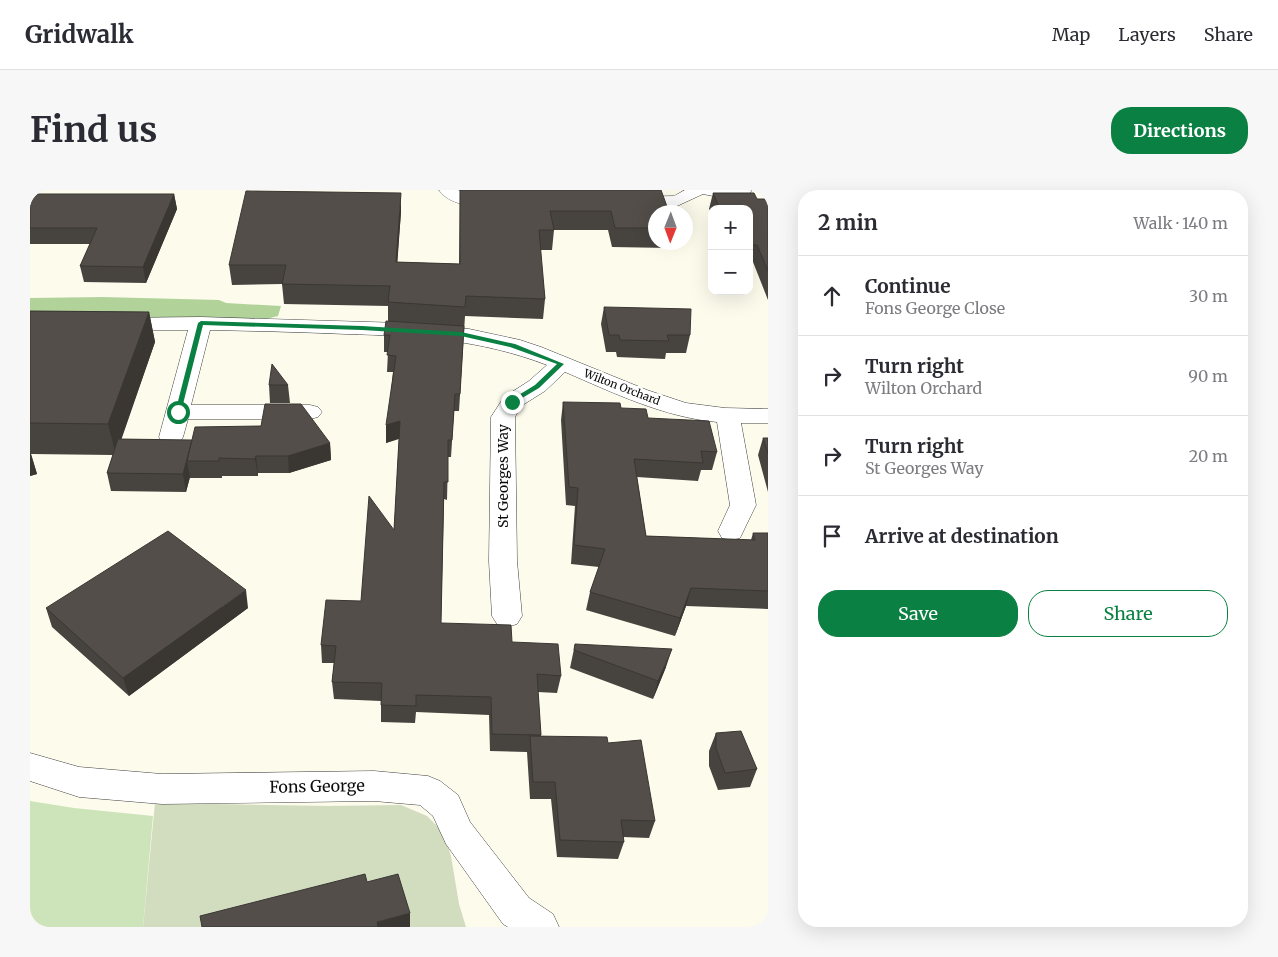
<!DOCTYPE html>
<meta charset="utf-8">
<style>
:root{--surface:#fff;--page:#f7f7f7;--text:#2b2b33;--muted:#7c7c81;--line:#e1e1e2;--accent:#0b8043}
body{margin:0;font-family:Merriweather,serif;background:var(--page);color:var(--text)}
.controls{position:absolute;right:15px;top:15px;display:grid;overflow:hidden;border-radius:10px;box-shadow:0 5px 20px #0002}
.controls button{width:45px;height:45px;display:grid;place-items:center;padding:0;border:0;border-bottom:1px solid var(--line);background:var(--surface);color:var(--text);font:25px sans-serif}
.compass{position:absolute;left:618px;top:15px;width:45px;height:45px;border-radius:50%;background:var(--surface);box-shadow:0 5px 20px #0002;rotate:181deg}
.stop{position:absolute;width:15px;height:15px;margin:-11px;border:4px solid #0b8043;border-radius:50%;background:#fff}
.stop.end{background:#0b8043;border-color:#fff;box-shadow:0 1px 5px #0008}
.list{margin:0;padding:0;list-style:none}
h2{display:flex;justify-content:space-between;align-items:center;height:65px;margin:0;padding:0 20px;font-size:21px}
h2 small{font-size:16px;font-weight:400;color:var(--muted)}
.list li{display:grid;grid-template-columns:32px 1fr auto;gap:15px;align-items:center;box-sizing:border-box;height:80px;padding:0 20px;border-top:1px solid var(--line)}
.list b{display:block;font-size:19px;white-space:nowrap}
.list p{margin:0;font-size:16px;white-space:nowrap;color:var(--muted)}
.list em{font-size:16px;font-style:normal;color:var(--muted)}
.actions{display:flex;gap:10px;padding:15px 20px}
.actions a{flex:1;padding:11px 0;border:1px solid var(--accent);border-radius:20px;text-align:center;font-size:18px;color:var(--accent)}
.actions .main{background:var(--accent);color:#fff}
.icon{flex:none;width:28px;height:28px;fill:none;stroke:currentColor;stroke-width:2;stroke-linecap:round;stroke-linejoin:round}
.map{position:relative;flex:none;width:738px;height:737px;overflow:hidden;border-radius:20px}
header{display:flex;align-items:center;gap:30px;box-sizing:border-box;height:70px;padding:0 25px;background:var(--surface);border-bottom:1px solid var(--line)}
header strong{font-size:24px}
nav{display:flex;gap:28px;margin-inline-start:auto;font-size:18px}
.intro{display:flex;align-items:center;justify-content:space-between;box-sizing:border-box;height:120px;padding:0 30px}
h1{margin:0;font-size:35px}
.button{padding:12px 22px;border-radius:20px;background:var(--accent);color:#fff;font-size:18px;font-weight:700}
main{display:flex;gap:30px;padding:0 30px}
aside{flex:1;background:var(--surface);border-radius:20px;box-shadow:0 5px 20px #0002}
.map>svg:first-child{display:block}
</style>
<header>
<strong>Gridwalk</strong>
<nav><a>Map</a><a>Layers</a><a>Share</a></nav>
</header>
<div class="intro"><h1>Find us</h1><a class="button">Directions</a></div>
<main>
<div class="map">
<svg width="738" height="737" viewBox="0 0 738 737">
<rect width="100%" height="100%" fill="#fdfbec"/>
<!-- green -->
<path fill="#cde4ba" d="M0,611L44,618L123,626L113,737H0Z"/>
<!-- forest -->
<path fill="#b1d39a" d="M73,107L189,110L196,113L251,116L248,126L236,129H0V108Z"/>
<!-- cemetery -->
<path fill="#d2ddc0" d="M125,613L299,616L371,615L397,626L413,642L421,666L429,714L436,737H113Z"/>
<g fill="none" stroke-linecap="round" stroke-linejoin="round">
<!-- minor casing -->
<g stroke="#3f3f3f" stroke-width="1">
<path id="minor" d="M409,0H428L435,3L473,6L476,10L473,14C454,18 421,18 409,0Z
M655,0H722L719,4L693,8L673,4L647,16L598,17L592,16L589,12L592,8L598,7L644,6Z
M171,127L372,133L439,139L490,150L511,157L617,200L656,213L695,218L738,219V233H711L726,315L710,348L701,350L692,348L688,341L700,315L687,232C633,227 584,203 535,182L515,201L491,216L485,227L487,371L492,426L487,434L477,437L467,434L462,426L459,371L461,227L474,207L499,191L517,175C449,149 388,146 316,144C271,142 225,141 180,140L161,215H280L288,217L292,222L288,227L280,229H158L153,247L150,252L141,255L132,252L129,247L158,140H83L76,138L72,134L76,130L83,128Z
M0,563L49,577L132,584L344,581L398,586L410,591L428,605L440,632L499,708L523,724L529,737H478L473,734L416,654L403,626L390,615L344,611L132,614L49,607L0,591Z"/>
</g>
<!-- minor -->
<use href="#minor" fill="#fff" fill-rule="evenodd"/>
</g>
<!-- wall -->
<path fill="#47433f" d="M430,0L626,22V52H641L640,58L582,57L578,40H524L522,60H510L515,109L513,129L435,126L429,221H424L421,267H418L417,310L414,309L411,433L482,452L531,486L527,503L508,502L511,546L578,553L625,631L619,648L593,647L594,652L588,669L527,667L521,609H500L497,562L460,561L459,525L386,522L385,533L351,532V511L304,509L302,492L304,473H292L291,455L331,411L364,340L369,249L356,253L363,182H357L358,162H354V145L358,131V116L254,114L252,94L202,95L199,75L371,22L367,72L429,74Z
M683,3L727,9L738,14V110L723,72H719V19H682V24L679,19Z
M0,4H144L147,19L116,93L54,92L50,76L60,54H0Z
M574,117L660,145L656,163H636L635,169L587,167L586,162H576L571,134Z
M0,121L119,122L125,152L91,249L300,253L301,270L259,283H228V286H192V288H160V287L156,302L81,301L77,283L83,265L1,264L7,284L0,286Z
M239,195H258L260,213H240Z
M533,212L591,218L618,228L687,262L682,280H671L668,291L607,287L616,346L721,350L723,343H738V419L656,416L645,446L556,420L560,402L569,377L541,374L545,316L536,315L531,230Z
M733,248H738V302L728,265Z
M16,418H218L99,506L22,437Z
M545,454L636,477L623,509L540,478Z
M686,543L727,579L720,597L688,600L679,576V561Z
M735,732L738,737H732Z"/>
<!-- shaded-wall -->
<path fill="#3a3733" d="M371,3V22L366,92V72Z
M144,4L147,19L116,93L113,77Z
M119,122L125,152L86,265L78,234Z
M370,231V248L356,253V235Z
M162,250L157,271L160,287L156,302L153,284Z
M300,253L301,270L259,283L258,266Z
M0,261L7,284L0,286Z
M226,266L228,283V286L225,269Z
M661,398L656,416L645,446L650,428Z
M216,400L218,418L99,506L93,488Z
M642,459L636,477L623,509L628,491Z
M380,723V737H347V732Z"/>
<!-- building -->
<path fill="#534e49" stroke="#3a3733" d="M430,0H631L639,22H626V38H585L581,21H520L524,40H509L515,109L436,106L435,117L358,112L360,96L252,94L256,75H199L216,1L371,3L366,72L430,74Z
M683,3H724L727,9H735L738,14V81L727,55H719V19H690Z
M0,4H144L113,77L50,76L67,38H0Z
M574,117L661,119L660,145H637L639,151L590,150L589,145H579Z
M0,121L119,122L78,234L0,233Z
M356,131L434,136L430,204H425L422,250H418V292H414L411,433L481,435L482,452L528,454L531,486L507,484L511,545L462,544L461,507L386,505V516L351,515L352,493L302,492L306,456L291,455L296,410L331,411L339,306L364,340L370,231L356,235L366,166L357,165L360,145H354Z
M242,174L258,195H239Z
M533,212L590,213L591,218L616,219L618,228L679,231L687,262L671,261L673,273L604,269L616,346L725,350L723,343H738V401L661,398L650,428L560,402L575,359L544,355L548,298L539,297Z
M235,214H271L300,253L258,266H226L225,269L189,268V271H157L165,237L231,236Z
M733,248H738V264Z
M88,249L162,250L153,284L77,283Z
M138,341L216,400L93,488L16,418Z
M545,454L642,459L628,491L544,460Z
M711,541L727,579L695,583L686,558V543Z
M500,546L577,547L578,553L611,550L625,631L591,630L594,652L530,650L525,592H503Z
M335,684L337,692L368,684L380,723L347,732L348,737H172L170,726Z
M735,732H738V737H736Z"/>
<!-- route -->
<path fill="#0b8043" d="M171,131L332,136L431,142L485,154L534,174L509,198L482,214L479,213V211L505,195L527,174L480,157L431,146L332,140L173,135L151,222L145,223L168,133Z"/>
<g text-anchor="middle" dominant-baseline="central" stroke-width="5" stroke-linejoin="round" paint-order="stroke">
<!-- far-street labels -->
<g font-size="11" fill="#0c0c0c" stroke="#fff">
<text transform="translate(592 197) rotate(21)">Wilton Orchard</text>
</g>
<!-- street labels -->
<g font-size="14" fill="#0c0c0c" stroke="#fff">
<text transform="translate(473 286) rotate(-90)">St Georges Way</text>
</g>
<!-- near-street labels -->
<g font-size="16" fill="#0c0c0c" stroke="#fff">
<text transform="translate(287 596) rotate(-1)">Fons George</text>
</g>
</g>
</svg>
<div class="controls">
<button>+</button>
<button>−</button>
</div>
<svg class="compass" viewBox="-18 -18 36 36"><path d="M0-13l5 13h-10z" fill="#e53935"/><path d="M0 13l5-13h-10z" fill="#7c7c81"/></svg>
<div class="stop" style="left:148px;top:222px"></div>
<div class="stop end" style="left:482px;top:212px"></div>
</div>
<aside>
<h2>2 min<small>Walk · 140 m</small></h2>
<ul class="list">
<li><svg class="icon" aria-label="ahead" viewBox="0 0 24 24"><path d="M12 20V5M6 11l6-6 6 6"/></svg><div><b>Continue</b><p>Fons George Close</p></div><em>30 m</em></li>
<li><svg class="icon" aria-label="right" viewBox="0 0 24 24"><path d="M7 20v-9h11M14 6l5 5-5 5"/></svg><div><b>Turn right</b><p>Wilton Orchard</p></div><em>90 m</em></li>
<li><svg class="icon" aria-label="right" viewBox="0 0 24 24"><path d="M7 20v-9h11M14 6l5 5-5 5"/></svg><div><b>Turn right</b><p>St Georges Way</p></div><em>20 m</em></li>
<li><svg class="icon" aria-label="arrive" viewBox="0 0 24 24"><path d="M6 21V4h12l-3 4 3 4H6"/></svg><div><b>Arrive at destination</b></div></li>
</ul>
<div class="actions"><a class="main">Save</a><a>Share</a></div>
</aside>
</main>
